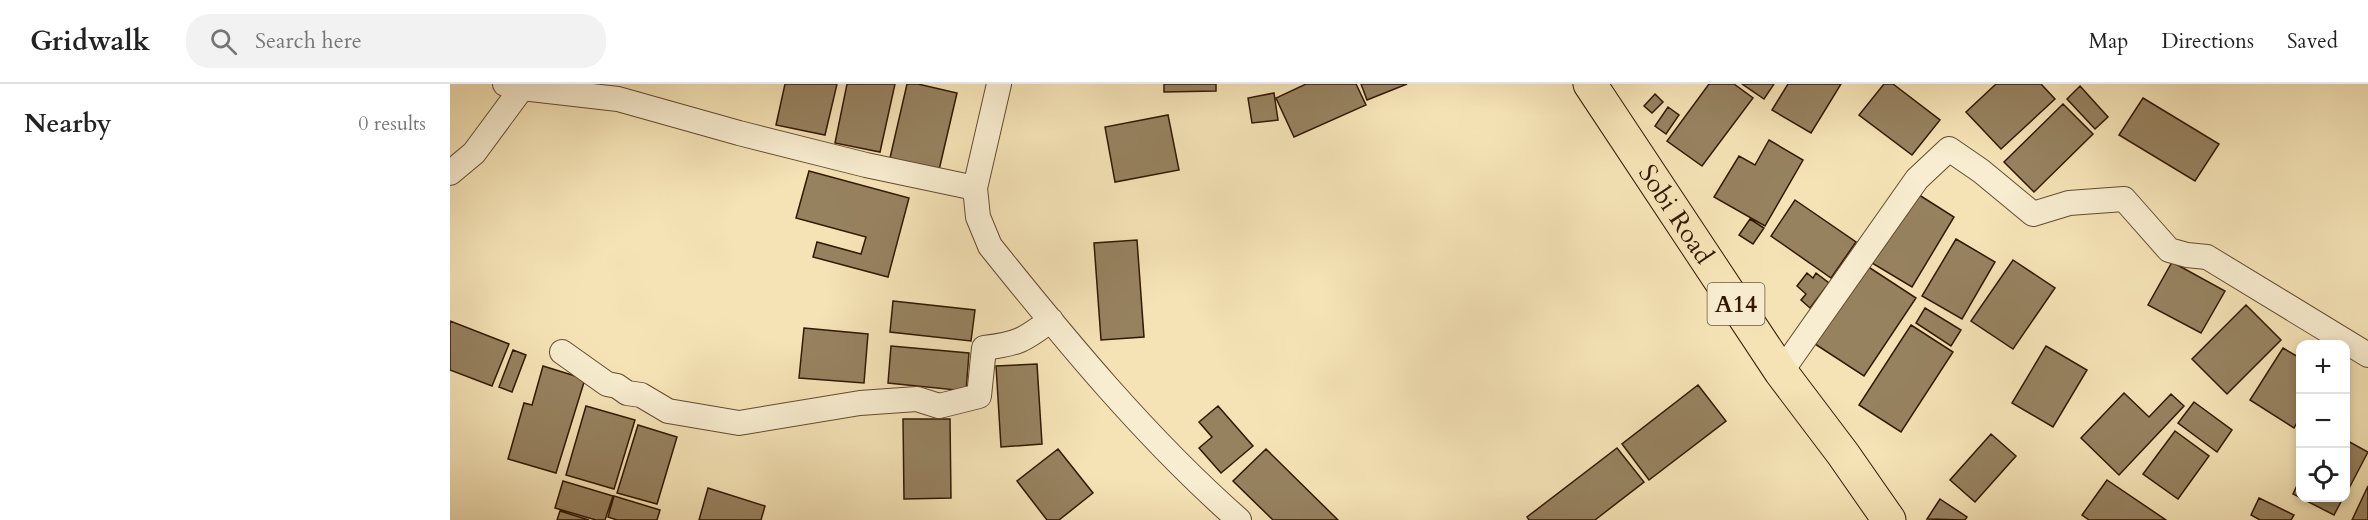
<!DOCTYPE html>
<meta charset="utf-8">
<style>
:root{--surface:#fff;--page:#f2f2f2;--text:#222;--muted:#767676;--line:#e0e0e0}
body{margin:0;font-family:Cardo,serif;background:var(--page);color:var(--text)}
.controls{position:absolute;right:18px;bottom:18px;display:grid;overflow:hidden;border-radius:12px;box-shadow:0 3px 9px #0003}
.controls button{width:54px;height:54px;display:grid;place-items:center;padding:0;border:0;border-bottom:2px solid var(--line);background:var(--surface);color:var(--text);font:30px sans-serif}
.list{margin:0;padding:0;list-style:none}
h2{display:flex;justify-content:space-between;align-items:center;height:78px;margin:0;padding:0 24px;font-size:26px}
h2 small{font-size:20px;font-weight:400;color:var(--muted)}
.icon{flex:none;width:33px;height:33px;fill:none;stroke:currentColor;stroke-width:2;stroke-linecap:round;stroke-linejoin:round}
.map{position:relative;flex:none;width:1918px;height:436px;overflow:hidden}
header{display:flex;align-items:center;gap:36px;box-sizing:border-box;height:84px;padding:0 30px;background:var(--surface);border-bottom:2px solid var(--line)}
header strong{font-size:28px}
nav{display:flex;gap:33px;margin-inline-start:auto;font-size:21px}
.search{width:420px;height:54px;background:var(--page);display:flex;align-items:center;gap:15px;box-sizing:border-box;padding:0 21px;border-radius:24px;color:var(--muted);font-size:22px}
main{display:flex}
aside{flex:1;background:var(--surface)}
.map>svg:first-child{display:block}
</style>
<header>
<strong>Gridwalk</strong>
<div class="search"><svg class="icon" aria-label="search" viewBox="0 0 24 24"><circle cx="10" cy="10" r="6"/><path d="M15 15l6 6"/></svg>Search here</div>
<nav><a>Map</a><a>Directions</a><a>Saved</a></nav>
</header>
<main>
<aside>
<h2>Nearby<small>0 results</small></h2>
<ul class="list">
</ul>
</aside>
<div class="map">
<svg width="1918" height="436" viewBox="0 0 1918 436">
<rect width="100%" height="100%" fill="#f5e3b6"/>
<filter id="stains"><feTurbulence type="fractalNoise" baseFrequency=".00333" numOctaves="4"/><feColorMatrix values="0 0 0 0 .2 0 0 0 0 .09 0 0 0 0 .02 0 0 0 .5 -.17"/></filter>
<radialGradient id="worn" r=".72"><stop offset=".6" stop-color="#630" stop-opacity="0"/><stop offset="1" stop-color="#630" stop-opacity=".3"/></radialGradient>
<!-- building -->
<path fill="#978260" stroke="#321803" stroke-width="1.5" d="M335,0H387L375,51L326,41Z
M397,0H445L430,68L385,59Z
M457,0H468L507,9L489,86L440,74Z
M714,0H766V7L714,8Z
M856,0H906L916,21L844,53L826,14Z
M911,0H957L917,16Z
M1259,0H1284L1303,14L1252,82L1217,57Z
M1292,0H1324L1314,15Z
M1338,0H1391L1361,49L1322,26Z
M1434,0H1443L1490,36L1462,71L1409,31Z
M1546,0H1591L1605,15L1551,65L1516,28Z
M1630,2L1658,33L1645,45L1617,15Z
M824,9L828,36L802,39L798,14Z
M1205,10L1213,18L1202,29L1194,22Z
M1693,14L1769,60L1745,97L1669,51Z
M1613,20L1643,50L1584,108L1554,78Z
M1218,23L1229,31L1216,50L1205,42Z
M718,31L729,86L665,98L655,43Z
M1319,56L1353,76L1315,142L1264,113L1289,72L1305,81Z
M359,87L459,114L438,193L363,173L367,158L411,170L416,153L346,134Z
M1466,109L1504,133L1462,203L1422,179Z
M1345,116L1406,158L1381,194L1321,152Z
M1300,135L1314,144L1303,160L1289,151Z
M1506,155L1545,178L1512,235L1472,212Z
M687,156L694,253L651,256L644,159Z
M1563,176L1605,204L1563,265L1521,237Z
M1722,178L1775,207L1751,249L1698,221Z
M1417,182L1466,214L1414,292L1365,260Z
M1357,189L1363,194L1366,189L1379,199L1360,224L1351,216L1356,210L1347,202Z
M443,217L525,226L521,257L440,248Z
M1796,221L1831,256L1777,310L1742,275Z
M1475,224L1511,246L1501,262L1466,239Z
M0,237L59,260L42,302L0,286Z
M1461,241L1503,268L1451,348L1409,321Z
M354,244L418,250L414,299L349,294Z
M441,262L519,269L516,307L438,299Z
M1596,262L1637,286L1603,343L1562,319Z
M1833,264L1850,274V333L1844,344L1800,316Z
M63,266L76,271L62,308L49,303Z
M587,280L592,360L551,363L546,282Z
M93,282L135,295L106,389L58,375L74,319L82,321Z
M1248,301L1276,337L1199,396L1172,360Z
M1674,309L1699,333L1721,310L1734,322L1669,391L1631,354Z
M1744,318L1782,346L1767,368L1728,339Z
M136,322L185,336L164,405L116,391Z
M768,322L803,362L771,389L749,364L762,353L749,338Z
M453,335H500L501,414L454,415Z
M188,341L227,353L207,420L167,409Z
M1725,347L1759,372L1728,415L1693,390Z
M1541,350L1566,372L1525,418L1500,396Z
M1896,356L1918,368L1896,410Z
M1167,364L1194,398L1145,436H1079L1077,433Z
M608,365L643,409L609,436H597L567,397Z
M816,365L888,436H823L783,397Z
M1850,395V414H1893L1884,431L1843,410Z
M1657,396L1716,436H1639L1632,431Z
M113,397L163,412L155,436H146L105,424Z
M1918,402V436H1902Z
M258,404L315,422L311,436H249Z
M164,412L210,426L207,436H167L158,433Z
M1809,414L1844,431L1841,436H1810L1801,431Z
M1490,415L1517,433L1515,436L1477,435Z
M110,427L139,436H107Z"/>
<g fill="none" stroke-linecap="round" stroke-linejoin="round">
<!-- street casing -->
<g stroke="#634b30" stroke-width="26">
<path id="street" d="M55,0L72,4L168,15L289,49L416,81L525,104L528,133L540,162C617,258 696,354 789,436
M0,89L24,69L72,4
M525,104L549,0
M112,268L157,300L167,302L177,309L191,311L218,327L289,339L410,319L467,315L489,322L529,312L534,264C568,260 574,256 601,236
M1331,288L1467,95L1499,65L1531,87L1583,130L1619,119L1674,115L1719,166L1737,171L1757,173L1918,271"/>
</g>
<!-- highway casing -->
<g stroke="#321803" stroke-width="35">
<g id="highway">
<path id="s1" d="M1140,0L1331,288L1393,370L1439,436"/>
</g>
</g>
<!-- street -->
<use href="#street" stroke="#f8edd0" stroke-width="24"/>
<!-- highway -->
<use href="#highway" stroke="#f5e3b6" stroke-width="33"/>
</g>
<g text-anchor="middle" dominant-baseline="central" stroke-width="6" stroke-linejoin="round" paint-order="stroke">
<!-- shield labels -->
<rect fill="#f8edd0" stroke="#6d5840" stroke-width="1.5" x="1257.5" y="199" width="57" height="42" rx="4.5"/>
<g font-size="24" font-weight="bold" fill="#321803">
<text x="1286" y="220">A14</text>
</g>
<!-- street labels -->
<g font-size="26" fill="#321803" stroke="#f8edd0">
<text stroke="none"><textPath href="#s1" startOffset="156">Sobi Road</textPath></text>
</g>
</g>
<rect width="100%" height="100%" filter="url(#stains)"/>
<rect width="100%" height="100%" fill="url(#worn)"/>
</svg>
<div class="controls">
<button>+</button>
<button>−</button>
<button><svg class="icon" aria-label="locate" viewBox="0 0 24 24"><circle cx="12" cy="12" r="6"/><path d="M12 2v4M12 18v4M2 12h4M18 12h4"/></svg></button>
</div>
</div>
</main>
